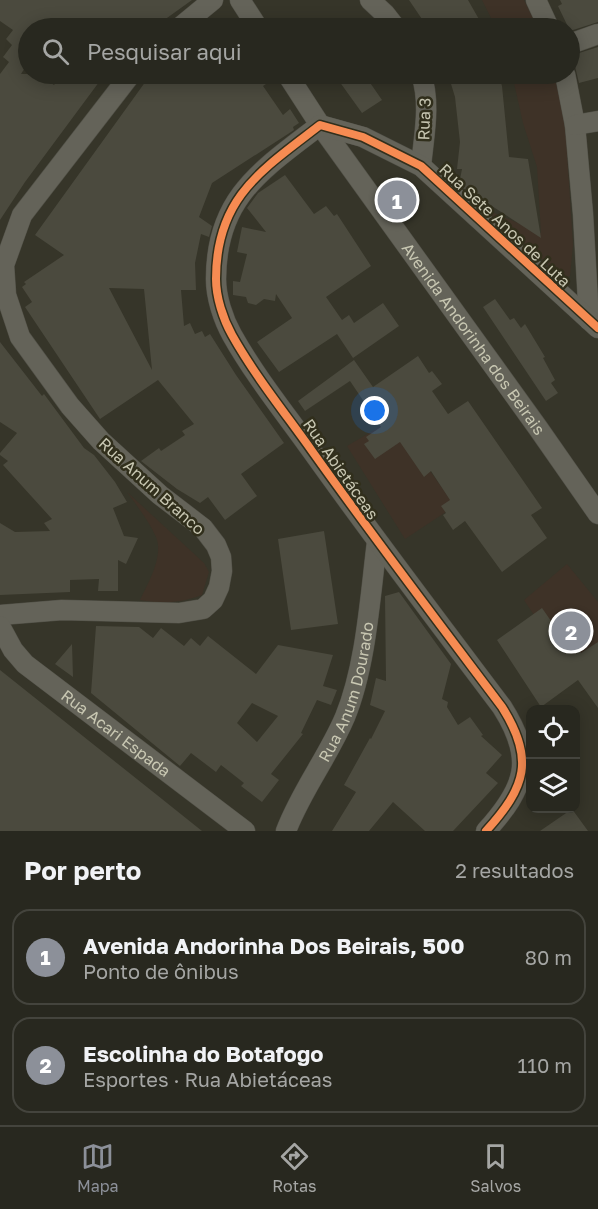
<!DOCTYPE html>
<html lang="pt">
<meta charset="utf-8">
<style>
:root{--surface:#28281f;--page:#34342c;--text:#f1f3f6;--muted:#a5a6a4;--line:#44443d;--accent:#8c9099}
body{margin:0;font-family:"Golos Text",sans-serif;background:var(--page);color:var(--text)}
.controls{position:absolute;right:18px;bottom:18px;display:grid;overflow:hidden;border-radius:12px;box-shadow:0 3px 15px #0003}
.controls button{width:54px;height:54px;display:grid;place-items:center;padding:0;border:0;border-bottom:2px solid var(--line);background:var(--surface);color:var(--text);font:30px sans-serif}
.you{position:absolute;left:375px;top:411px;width:21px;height:21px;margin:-15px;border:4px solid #fff;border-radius:50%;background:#1a73e8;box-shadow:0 0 0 9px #1a73e833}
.badge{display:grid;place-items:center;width:39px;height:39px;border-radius:50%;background:var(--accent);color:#fff;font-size:20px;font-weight:700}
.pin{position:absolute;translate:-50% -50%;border:3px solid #fff;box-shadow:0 2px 6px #0006}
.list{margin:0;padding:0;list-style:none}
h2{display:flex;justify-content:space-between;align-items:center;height:78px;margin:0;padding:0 24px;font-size:26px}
h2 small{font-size:20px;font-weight:400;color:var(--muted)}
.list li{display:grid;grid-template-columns:39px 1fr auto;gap:18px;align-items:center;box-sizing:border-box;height:96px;margin:0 12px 12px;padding:0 12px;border:2px solid var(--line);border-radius:18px}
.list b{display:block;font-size:22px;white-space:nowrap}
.list p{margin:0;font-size:20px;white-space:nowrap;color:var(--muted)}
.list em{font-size:20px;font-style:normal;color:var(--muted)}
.icon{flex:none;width:33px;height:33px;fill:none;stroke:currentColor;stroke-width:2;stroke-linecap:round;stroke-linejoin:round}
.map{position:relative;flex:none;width:598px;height:831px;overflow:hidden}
.search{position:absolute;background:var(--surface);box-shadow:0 3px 15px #0003;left:18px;right:18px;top:18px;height:66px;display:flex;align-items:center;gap:15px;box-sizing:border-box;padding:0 21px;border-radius:33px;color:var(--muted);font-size:22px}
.sheet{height:294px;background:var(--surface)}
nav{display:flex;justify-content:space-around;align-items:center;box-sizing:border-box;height:84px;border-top:2px solid var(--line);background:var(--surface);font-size:16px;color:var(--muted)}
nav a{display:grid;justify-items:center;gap:3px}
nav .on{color:var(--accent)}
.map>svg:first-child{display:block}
</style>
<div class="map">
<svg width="598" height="831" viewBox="0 0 598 831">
<rect width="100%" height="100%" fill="#363529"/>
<!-- green -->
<path fill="#3e3227" d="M482,0H524L538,28H496Z
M512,74H554L565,122L573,245L570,276L561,279L539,256L484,211L483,208L541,233L537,167L523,123Z
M393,419L455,506L405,539L347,446Z
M127,492L204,563L209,572L202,595C181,603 162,604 140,600C148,583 164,556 156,537C149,521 137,506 127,492Z
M567,564L598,602V663L563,659L524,600Z"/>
<!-- building -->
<path fill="#4b4a3e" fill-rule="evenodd" d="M0,0H192L153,28H28V63L21,74H38L54,85L63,74H105L25,182L0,220V74L9,62L3,57L12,45L6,39L13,30L0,21Z
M409,0H468L484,28H428Z
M560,0H598V22L570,31L558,6L562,4Z
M598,47V78L579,83L573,58L577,57L576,54Z
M151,74H258L266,84L263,86L283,115L290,109L299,123L293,127L294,130L291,132L212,183L199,217L212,226L209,237L201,234L195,263L196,290H181L184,326L190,323L195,334L202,331L205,337L210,334L236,375L284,443L241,474L257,496L225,520L208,497L200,503L177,489L141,461L159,448L161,451L185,435L182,431L194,424L158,380L100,419L25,307L32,302L22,287L26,284L24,282L64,255L35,235ZM109,288L144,289L152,370Z
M334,74H364L382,100L362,113Z
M448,74H498L502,86L509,157L528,159L541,238L478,197L474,199L459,184L462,169H457L460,142L455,97Z
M285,175L314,214L326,206L334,216L337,214L371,266L326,297L342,320L349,315L354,323L383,303L399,326L353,358L337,334L279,372L257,342L292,318L276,294L275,301L264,299L256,305L248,303L246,297L233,295V281L240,282L247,254L237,252L242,227L266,232L247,208L258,193Z
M495,299L510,320L514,318L521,328L525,324L545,357L543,358L555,380L551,383L558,393L546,401L483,307Z
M0,342L42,396L44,394L84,448L94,455L115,482L127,502L113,508L124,536L138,538L126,564L118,560V591H98L99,579L70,580V592L0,595V523L15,532L50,531L44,523L52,519L3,465L8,461L0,455V453L17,433L0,422Z
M418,356L429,373L432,371L442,384L432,391L448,414L468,401L542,508L531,515L547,538L502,572L465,521L453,530L443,515L446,513L441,506L450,500L431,471L424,477L400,442L375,459L364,444L369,441L366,437L381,427L350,381L305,411L298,401L354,360L373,387Z
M324,531L338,624L291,630L278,539Z
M399,592L451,664L442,699L448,702L447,707L458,725L470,717L483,735L481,736L502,755L486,773L498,783L453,831H425L393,802L369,831H332L356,792L344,785L370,738L371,739L385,711L370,705L376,678L386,681L385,596Z
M542,608L574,654L579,650L581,653L598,642V708L578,680L541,707L497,640Z
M96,626L139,627L153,638L161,628L184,646L191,638L200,646L208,636L256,674L278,645L333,655L323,686L337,690L331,705L317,700L301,733L303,734L271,774L279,780L262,802L241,786L244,783L221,765L216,772L191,753L180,766L91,693ZM252,703L278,716L257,742L237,723Z
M72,644L73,677L55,664Z
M0,670L162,799L202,831H0Z
M572,809L588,831H540Z"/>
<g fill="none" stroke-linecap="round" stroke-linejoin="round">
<!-- minor casing -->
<g stroke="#515047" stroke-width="21">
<g id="minor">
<path d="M240,0L258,28"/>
<path d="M370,0L385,14L396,28"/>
<path d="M536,0L549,28"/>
<path d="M179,28L213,0"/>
<path d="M570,44L598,34"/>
<path id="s1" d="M287,74L320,125L538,428L598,514"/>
<path d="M421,74C431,103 424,135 421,166"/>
<path d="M565,74L575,125L583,214L589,320"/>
<path d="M575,125L598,121"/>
<path d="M0,615L62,610L179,613L203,609L213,600L219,587L222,571L221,557L216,545L203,528L160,495L101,441L70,406L20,337L6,295L4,265L22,215L131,74"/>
<path id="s2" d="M0,626L13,650L25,664L245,831"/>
<path id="s3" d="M286,831C301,791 328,757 345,717C366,666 370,598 377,542"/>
<path d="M486,831C526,787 535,759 502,707C438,622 374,538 312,451C285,413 255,376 232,335C223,319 216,297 216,279C216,197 262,170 320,125L363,137L421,166L598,328"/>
</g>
</g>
<!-- minor -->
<use href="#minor" stroke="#646359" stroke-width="20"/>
<!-- cycleway casing -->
<g stroke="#312f1c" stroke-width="11">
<path id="cycleway" d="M486,831C526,787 535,759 502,707C438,622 374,538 312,451C285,413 255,376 232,335C223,319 216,297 216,279C216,197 262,170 320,125L363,137L421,166L598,328"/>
</g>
<!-- cycleway -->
<use href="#cycleway" stroke="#f68b52" stroke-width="8"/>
</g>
<g text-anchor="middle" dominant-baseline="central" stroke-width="5" stroke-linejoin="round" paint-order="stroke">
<!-- street labels -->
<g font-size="16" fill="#c8c7b2" stroke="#312f1c">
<text transform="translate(424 119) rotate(-88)">Rua 3</text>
<text transform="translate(505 225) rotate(43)">Rua Sete Anos de Luta</text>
<text stroke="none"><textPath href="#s1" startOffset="324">Avenida Andorinha dos Beirais</textPath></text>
<text transform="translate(341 469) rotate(55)">Rua Abietáceas</text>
<text transform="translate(152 486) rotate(42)">Rua Anum Branco</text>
<text stroke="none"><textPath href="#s3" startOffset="153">Rua Anum Dourado</textPath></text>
<text stroke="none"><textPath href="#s2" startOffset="160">Rua Acari Espada</textPath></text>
</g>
</g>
</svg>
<div class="controls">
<button><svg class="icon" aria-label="locate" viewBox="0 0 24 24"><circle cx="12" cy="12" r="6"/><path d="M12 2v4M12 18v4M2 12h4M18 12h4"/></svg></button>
<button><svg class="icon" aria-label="layers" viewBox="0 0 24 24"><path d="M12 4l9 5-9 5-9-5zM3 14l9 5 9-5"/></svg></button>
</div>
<div class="you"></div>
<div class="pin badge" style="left:397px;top:200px">1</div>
<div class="pin badge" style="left:571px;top:631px">2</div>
<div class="search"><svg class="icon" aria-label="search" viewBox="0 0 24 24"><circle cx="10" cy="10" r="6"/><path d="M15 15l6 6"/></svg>Pesquisar aqui</div>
</div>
<section class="sheet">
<h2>Por perto<small>2 resultados</small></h2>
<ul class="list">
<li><span class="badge">1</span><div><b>Avenida Andorinha Dos Beirais, 500</b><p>Ponto de ônibus</p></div><em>80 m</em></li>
<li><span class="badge">2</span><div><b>Escolinha do Botafogo</b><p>Esportes · Rua Abietáceas</p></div><em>110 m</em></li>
</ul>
</section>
<nav>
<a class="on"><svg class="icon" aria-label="map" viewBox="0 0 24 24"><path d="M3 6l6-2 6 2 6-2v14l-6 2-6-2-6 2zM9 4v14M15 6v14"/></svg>Mapa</a>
<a><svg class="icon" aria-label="directions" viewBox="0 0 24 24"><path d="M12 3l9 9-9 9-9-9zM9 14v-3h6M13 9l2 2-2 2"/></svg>Rotas</a>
<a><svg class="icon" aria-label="saved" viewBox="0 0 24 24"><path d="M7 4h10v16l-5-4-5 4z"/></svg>Salvos</a>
</nav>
